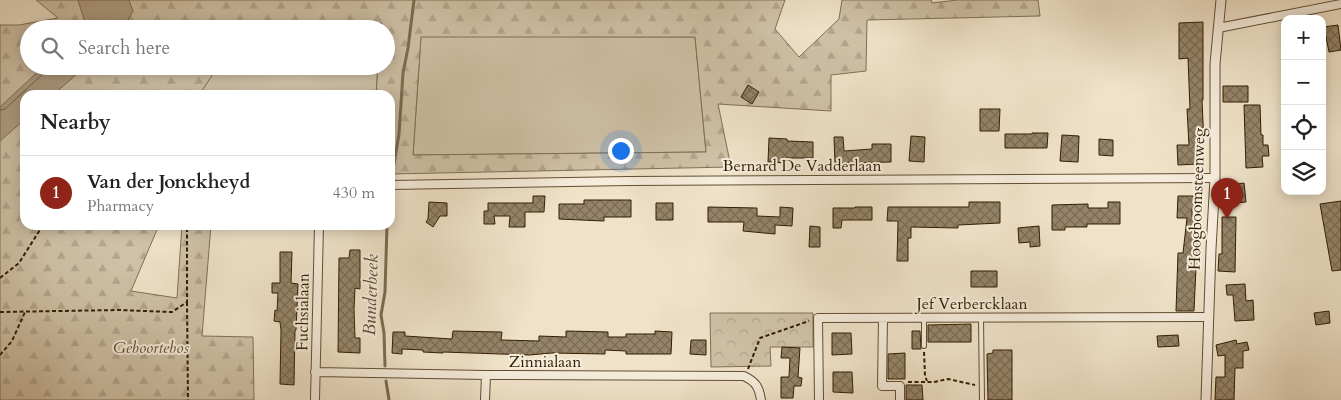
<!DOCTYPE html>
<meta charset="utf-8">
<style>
:root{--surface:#fff;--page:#f2f2f2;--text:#222;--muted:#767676;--line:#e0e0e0;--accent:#8f2418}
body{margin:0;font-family:Cardo,serif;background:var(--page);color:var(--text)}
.controls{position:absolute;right:15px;top:15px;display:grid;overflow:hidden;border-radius:10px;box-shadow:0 2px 12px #0003}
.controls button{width:45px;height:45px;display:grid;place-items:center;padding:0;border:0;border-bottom:1px solid var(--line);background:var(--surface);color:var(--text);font:25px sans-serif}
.you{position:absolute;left:620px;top:150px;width:18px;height:18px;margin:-12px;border:4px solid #fff;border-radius:50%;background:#1a73e8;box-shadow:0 0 0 8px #1a73e833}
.badge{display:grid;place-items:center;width:32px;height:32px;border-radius:50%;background:var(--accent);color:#fff;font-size:16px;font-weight:700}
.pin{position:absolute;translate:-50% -41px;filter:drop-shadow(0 1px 2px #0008)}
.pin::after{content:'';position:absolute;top:26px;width:18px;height:15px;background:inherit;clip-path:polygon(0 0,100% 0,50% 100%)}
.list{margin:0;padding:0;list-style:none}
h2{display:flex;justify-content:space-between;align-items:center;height:65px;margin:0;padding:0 20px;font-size:21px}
h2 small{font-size:16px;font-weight:400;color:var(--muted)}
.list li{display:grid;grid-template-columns:32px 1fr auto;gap:15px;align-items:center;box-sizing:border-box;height:75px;padding:0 20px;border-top:1px solid var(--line)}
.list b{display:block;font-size:19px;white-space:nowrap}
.list p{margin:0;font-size:16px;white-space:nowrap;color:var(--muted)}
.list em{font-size:16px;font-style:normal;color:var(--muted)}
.icon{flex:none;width:28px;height:28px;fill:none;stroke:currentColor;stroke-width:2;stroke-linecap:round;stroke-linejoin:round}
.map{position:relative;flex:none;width:1341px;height:400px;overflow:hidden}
.search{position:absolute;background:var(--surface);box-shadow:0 2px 12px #0003;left:20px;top:20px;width:375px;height:55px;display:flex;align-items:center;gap:12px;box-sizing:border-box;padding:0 18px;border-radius:28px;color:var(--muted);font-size:19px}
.panel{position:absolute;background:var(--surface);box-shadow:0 2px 12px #0003;left:20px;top:90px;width:375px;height:140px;border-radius:15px}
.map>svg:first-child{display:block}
</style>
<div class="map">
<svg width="1341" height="400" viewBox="0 0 1341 400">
<defs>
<pattern id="forest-firs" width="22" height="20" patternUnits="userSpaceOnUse" patternTransform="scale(1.25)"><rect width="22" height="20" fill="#cfc1a7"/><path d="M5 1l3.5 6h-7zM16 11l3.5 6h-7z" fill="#b2a58e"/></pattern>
<pattern id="park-crowns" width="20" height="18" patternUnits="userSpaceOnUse" patternTransform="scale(1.25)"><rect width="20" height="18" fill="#cfc1a7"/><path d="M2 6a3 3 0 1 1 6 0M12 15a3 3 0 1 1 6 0" fill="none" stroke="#b2a58e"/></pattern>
<pattern id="building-cross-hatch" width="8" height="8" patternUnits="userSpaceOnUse" patternTransform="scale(1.25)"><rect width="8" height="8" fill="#958469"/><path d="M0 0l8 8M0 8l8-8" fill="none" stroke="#7a6b54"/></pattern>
</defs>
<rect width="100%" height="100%" fill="#efe2c9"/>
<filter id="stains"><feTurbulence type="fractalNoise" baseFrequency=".004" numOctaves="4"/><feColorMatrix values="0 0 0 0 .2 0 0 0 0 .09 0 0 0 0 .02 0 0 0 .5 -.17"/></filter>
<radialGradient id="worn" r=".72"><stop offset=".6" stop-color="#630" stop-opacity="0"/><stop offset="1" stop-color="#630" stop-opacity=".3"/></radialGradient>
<!-- grass -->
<path fill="#cfc1a7" stroke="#817054" d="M382,23V29H223L224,27Z
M421,36L695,37L706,152L413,155Z
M214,66H378L376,95H199L212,74Z"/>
<!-- forest -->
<path fill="url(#forest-firs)" stroke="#817054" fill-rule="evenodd" d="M36,0H785L775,29L799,57L839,19L842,0H931L932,3L957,0H1038L1040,16L867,20L866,71L831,75V111L718,104L731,167L390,174V95H376L378,66H386V29H382V23L224,27L223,29H29V66H214L213,74L199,95H25V225H159L131,291L177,298L182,225H211L202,336L253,337L254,400H0V25H19L58,18ZM421,37H695L706,152L413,155Z"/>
<!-- park -->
<path fill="url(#park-crowns)" stroke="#817054" d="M710,313H813V347H770L771,366L711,367Z"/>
<!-- water -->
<path fill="#af9f85" stroke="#7d6b50" d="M78,0H129L133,11L123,29H87Z
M44,66H86L53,95H25V119L0,141V107Z"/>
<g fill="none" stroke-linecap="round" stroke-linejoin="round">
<!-- shore -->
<path stroke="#715e42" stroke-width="1" d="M0,110L5,109L45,72L47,66"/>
<!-- stream -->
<path stroke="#7d6b50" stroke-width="3" d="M391,181L399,134L403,73L408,48L414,0
M390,198L391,192
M385,366L384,333L381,315L385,292L387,225
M386,381L389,400"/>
</g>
<!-- building -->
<path fill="url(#building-cross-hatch)" stroke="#331e00" d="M1203,22V100H1202L1204,144H1196L1197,164L1178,165L1177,145H1189L1187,109H1190L1188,58L1179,59V23Z
M1338,25L1341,50L1329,52L1324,27Z
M748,85L759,92L752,104L741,97Z
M1223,86H1248V102H1223Z
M1244,105H1260L1261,135H1263V145H1268L1269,156H1262L1263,167L1246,168Z
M980,109H1000L999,131H980Z
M1032,133H1048L1047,148H1005V134H1032Z
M1062,135L1079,136L1078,162L1060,161Z
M911,136L925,137L924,162L909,161Z
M834,137H843L844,151L872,149V144H891V162L835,163Z
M769,138L787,139V141L813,142V158H786V163L768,162Z
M1099,139L1113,140V156L1099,155Z
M1244,183L1246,202L1226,204L1224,186Z
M533,196H545L544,212H525V227H509L510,216H494L495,224H484V211H488V203H533Z
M1178,196H1196V208L1192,209V217H1195V224L1200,225L1198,247L1197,246L1194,311H1176L1178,253H1183L1187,218H1177Z
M584,200H631V217H604V221L559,219V204H584Z
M1341,201V270L1332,271L1320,204Z
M429,202L447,203V216H440L433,227L426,222L428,219Z
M969,202H1000V223L958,225V228L911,227V238H908V261H897L898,221H887L888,207H969Z
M1108,202H1120V224H1087V227H1065V230H1052V205L1088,204V208H1108Z
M656,203H673V220H656Z
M708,207L757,208V216L780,217V207L793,208L792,226L775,225V234L743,231L744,222H708Z
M855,207H872V220H842L841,228H833V208H855Z
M1222,217H1236L1235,272L1218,271L1219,254H1222Z
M810,226L820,227V247H809Z
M1039,226L1040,246L1030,247V242L1019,243L1018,228Z
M350,250H360V289L355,288L354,309L355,338H360V353L338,352L339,258H349Z
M280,252H292L291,283L298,284L296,330H295L294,385L280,384L281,330L280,322L274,321L275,310L277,311L278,293H272V283H280Z
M971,271H997V287H971Z
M1245,284L1246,301L1253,300L1254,320L1235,321L1233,295H1227L1226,285Z
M1329,311L1330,323L1316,325L1314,313Z
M971,324V342H928V325Z
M453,331L502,332L501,340L539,341V336L566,337V331L608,332V337H626V334H655V331L672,332L671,354H626V351L605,350V354L552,353L529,355L443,352V353L423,352V350L402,349V354L392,353L393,332H405V336L452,339Z
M912,331H920L921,349H912Z
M832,333H851L852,354L832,355Z
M1178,335L1179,346L1158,347L1157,336Z
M691,340H706V355L690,354Z
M1236,340L1237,344L1247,342L1249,350L1243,351V368H1235L1234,400H1215L1216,377H1225V355L1218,356L1216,345Z
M782,347L800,348L798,377L802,378L801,386H794L793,398H781V377H789L790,358H781Z
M993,350H1012V400H988L987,354L993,353Z
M905,353V379H888V354Z
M833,372H852L853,393L833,392Z
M906,385H922L923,400H906Z"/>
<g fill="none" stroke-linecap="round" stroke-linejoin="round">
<!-- service casing -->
<g stroke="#624f32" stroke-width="6">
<path id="service" d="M924,318V346
M981,318L982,400"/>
</g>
<!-- minor casing -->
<g stroke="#624f32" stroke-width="10">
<path id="minor" d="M1218,28L1341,4
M390,185L629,181L1215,178
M883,318L882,386H900V400
M315,372L486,375L744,376C756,382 759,387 761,400
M315,400L319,225
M485,400L486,375
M819,400L818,318L1208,317"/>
</g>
<!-- tertiary casing -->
<g stroke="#624f32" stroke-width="11">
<path id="tertiary" d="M1206,400L1211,249L1215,178V64L1221,0"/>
</g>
<!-- path -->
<path stroke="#331e00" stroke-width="2" stroke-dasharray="4 2.5" stroke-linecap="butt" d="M0,278L19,263L43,225
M187,302L188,400
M0,312L118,310L172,312L187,302V225
M924,352L925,376L927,381
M0,355L12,341L25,312
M748,369L760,338L809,321
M908,382H934L948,379L975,385"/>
<!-- service -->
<use href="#service" stroke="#f5ecdc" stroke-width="4"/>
<!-- minor -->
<use href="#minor" stroke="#f5ecdc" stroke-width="8"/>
<!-- tertiary -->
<use href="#tertiary" stroke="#f5ecdc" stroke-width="9"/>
</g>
<g text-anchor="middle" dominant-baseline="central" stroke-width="4" stroke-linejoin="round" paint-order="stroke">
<!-- street labels -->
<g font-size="16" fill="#331e00" stroke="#f5ecdc">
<text x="802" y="166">Bernard De Vadderlaan</text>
<text transform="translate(1197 199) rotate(-88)">Hoogboomsteenweg</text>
<text x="972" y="304">Jef Verbercklaan</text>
<text transform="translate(303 312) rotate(-89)">Fuchsialaan</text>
<text x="545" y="362">Zinnialaan</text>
</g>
<!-- park labels -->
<g font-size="16" font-style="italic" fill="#624f32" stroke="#f5ecdc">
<text x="151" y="348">Geboortebos</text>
</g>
<!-- water labels -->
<g font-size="18" font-style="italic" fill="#5e4b2f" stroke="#f5ecdc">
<text transform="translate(371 295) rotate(-88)">Bunderbeek</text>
</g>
</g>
<rect width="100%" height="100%" filter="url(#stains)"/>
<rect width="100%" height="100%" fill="url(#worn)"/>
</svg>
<div class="controls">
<button>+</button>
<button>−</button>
<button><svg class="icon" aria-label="locate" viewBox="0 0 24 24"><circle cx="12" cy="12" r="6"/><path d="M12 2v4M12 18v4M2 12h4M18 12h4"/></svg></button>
<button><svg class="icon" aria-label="layers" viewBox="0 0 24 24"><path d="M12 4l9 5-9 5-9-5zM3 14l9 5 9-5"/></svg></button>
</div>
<div class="you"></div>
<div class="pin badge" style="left:1227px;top:219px">1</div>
<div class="search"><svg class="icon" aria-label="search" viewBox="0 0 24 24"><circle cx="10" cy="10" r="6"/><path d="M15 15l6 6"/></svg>Search here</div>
<section class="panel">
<h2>Nearby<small></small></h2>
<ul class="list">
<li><span class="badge">1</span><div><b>Van der Jonckheyd</b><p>Pharmacy</p></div><em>430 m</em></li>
</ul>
</section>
</div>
